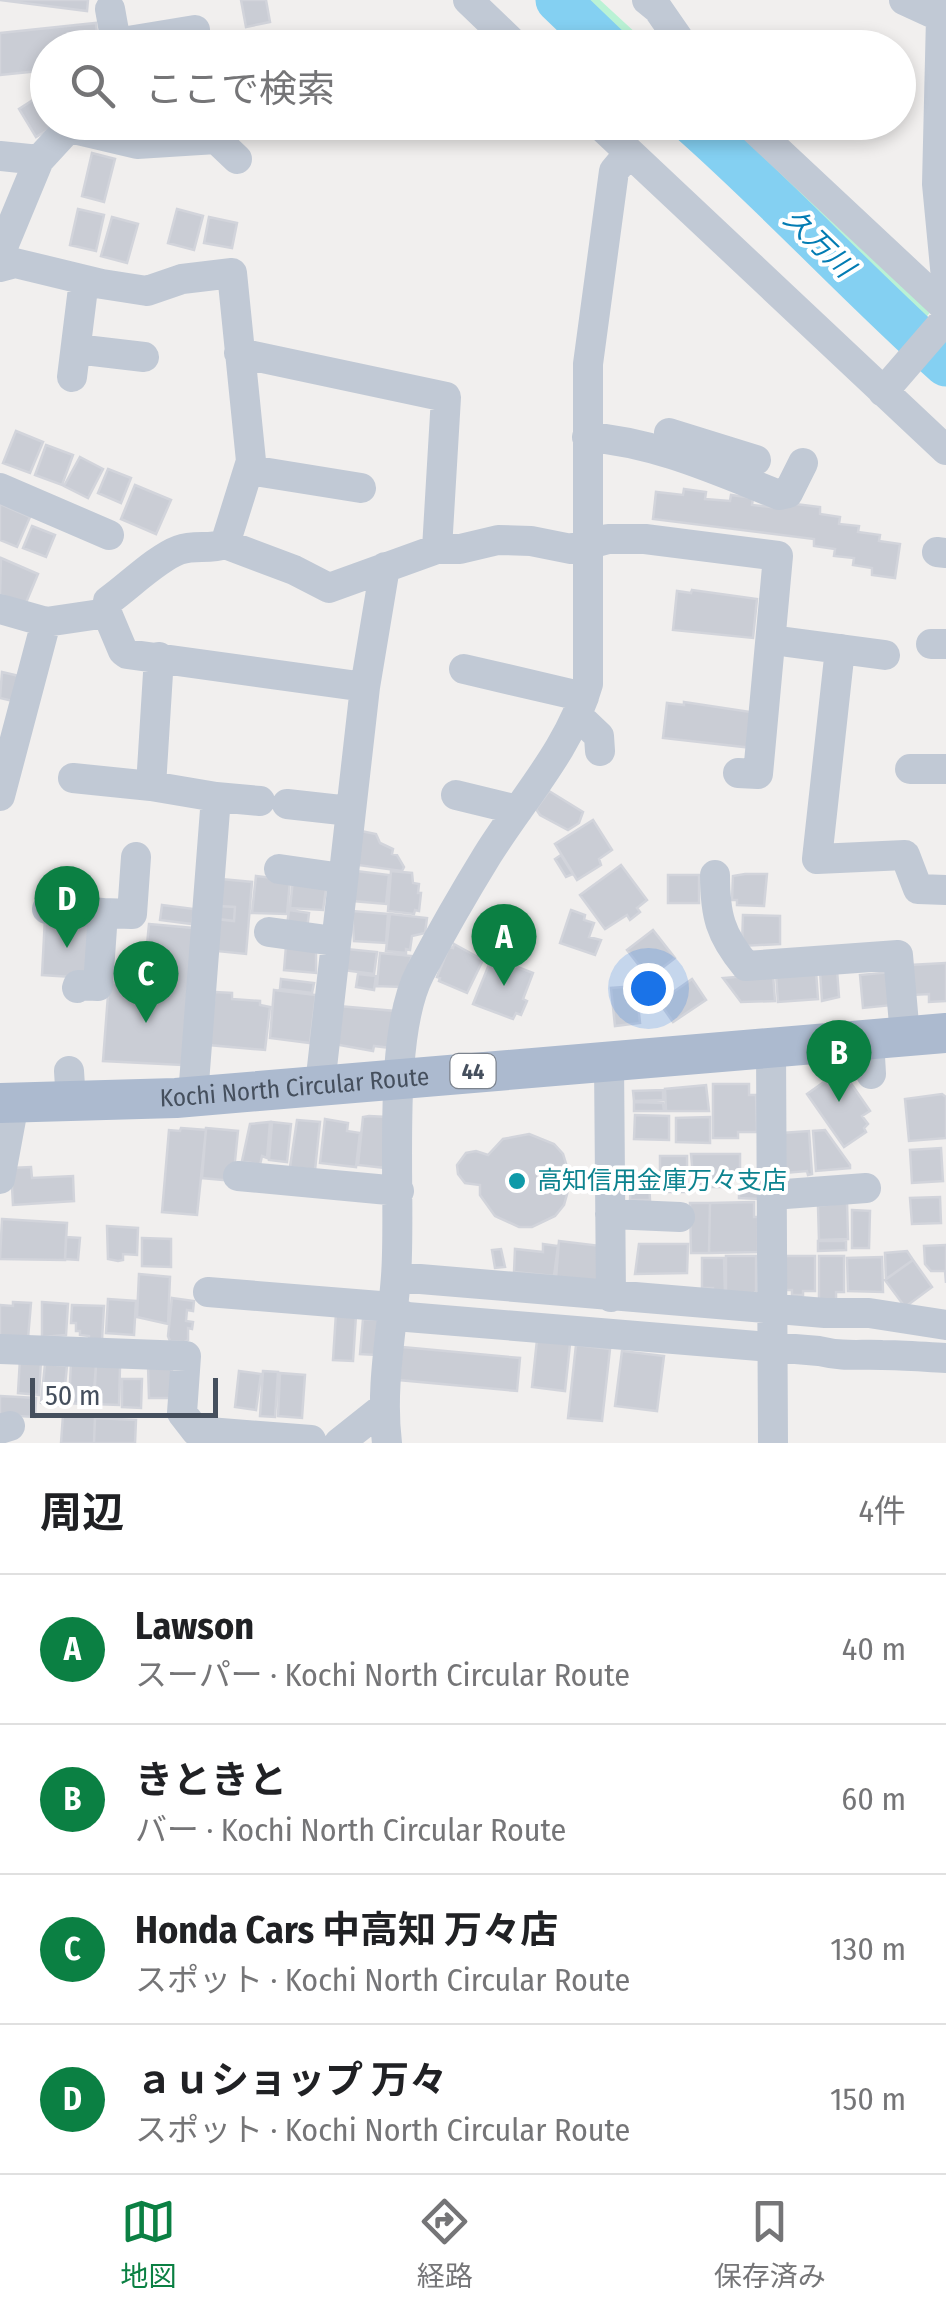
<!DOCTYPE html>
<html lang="ja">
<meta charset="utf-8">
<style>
:root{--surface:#fff;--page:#f2f2f2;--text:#202124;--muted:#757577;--line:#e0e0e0;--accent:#0b8043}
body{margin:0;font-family:"Fira Sans Condensed","Noto Sans JP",sans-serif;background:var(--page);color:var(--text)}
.scale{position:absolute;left:30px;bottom:25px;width:188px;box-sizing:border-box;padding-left:10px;border:5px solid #454f5d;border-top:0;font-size:28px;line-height:35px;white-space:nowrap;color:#454f5d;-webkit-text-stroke:8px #fff;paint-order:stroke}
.you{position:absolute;left:648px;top:988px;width:35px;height:35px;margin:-25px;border:8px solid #fff;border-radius:50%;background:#1a73e8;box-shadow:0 0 0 15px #1a73e833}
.badge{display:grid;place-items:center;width:65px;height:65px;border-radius:50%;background:var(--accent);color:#fff;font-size:32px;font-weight:700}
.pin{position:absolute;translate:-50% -82px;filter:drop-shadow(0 2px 5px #0008)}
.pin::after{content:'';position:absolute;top:52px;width:35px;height:30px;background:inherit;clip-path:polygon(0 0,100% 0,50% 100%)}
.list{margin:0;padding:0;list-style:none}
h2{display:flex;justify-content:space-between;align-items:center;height:130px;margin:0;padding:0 40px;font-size:42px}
h2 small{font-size:32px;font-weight:400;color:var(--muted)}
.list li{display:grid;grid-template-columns:65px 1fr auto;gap:30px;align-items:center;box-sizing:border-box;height:150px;padding:0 40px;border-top:2px solid var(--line)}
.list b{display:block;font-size:38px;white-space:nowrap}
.list p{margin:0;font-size:32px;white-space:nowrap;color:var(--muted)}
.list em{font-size:32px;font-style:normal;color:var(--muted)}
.icon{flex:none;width:55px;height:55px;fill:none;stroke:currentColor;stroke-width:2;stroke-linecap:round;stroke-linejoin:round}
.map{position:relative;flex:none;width:946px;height:1443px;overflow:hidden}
.search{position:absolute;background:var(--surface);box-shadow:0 5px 15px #0003;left:30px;right:30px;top:30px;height:110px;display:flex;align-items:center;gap:25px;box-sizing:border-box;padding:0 35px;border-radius:55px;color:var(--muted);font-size:38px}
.sheet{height:730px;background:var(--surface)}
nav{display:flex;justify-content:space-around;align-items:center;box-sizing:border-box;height:140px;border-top:2px solid var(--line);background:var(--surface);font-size:28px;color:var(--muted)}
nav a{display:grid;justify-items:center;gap:5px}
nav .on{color:var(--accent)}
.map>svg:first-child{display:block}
</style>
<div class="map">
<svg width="946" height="1443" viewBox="0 0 946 1443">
<rect width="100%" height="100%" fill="#f1efee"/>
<!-- green -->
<path fill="#baf2d5" d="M578,0H600L651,47H631Z
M712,123H732L931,311L921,324L900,302L883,297L852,258L757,161L740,151Z"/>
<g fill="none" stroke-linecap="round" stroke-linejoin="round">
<!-- river -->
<path stroke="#84d0f2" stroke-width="45" d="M558,0L608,48
M692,122C780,200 859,286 946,364"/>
</g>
<!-- building -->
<path fill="#cacdd5" stroke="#d2d4db" stroke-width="2.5" d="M0,0H88L87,11Z
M241,0H266L270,22L246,27Z
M96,23L98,48H48V70L0,75V33Z
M231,33L234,48H207L205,39Z
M33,100L51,128L36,137L19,109Z
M92,153L115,159L104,202L82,196Z
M78,209L104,215L96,251L70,245Z
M177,209L203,216L194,250L168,243Z
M112,217L138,224L127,263L101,256Z
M209,217L237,223L232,248L204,243Z
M16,431L43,442L30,473L3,463Z
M46,445L73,455L62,485L35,475Z
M80,457L103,469L88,498L64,486Z
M108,469L131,478L121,503L98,493Z
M135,485L171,500L156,534L121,519Z
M684,489L706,492L705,499L730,501L731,495L753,498L752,505L779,508V502L820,507V514L840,517L839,524L859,526L858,532L880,535L879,541L900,544L895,578L872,575V568L853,565L854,558L834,556L835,549L814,546V539L653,519L656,492L683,495Z
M0,504L30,517L17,547L0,540Z
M32,526L55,535L46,557L23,548Z
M1,558L38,574L25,605L0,594Z
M692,590L757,599L753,638L673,630L677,591L691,593Z
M2,672L19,676L13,701L0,698Z
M684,702L757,713L753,748L663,738L667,703L684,705Z
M549,791L583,812L579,823L568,830L540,815L536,809Z
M593,820L612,850L599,859L601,865L577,880L555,844Z
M361,831L376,834L380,843L393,849L392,854L397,855L404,867L402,871L358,865Z
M561,855L573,874L566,877L555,859Z
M621,865L647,900L637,908L640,912L630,920L627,915L605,929L580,895Z
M356,871L389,875L386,904L353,901Z
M391,871L412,873L413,883L419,884L418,893H421L419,911L415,910L414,914L388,911Z
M745,874H767L764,906L737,905V900H732L733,876Z
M668,875H699V903H668Z
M256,876L290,880L287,914L252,913Z
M221,879L252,882L246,954L216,951L218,919L234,921L235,907L219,906Z
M293,880L326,889L323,910L290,908Z
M162,905L194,909L192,924L160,920Z
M217,906L235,907L234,921L215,919Z
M289,910L309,913L307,929L287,926Z
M571,910L585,915L584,920L594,923L589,937L601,940L595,955L560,943Z
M352,911L388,914L386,943L354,941Z
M390,914L427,918L425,933L412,936L410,950L406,949V953L386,951Z
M743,915L780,916V944L742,946Z
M45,918L92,921L88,978L42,975Z
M149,924L193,928L182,1065L103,1061L109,982L143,986Z
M653,930L675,958L649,978L627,950Z
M454,944L483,960L467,993L439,981L440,978L437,977L449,947L453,948Z
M286,946L316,950V973L284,970Z
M346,949L377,952L374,974L343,970Z
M380,953L412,956L402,987L377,986Z
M492,957L533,973L523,999L527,1001L521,1015L516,1013L513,1019L473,1004Z
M946,963V1001L929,1002V994L912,995L910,965Z
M837,970L839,997L822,1001L820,971Z
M816,971L818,999L778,1002L776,974Z
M891,972L893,1005L863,1008L860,975Z
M358,974L376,976L374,990L356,987Z
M773,974L775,1001L741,1002L723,978Z
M281,979L314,983L312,993L280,989Z
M692,979L706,1000L673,1022L659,1002Z
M636,986L640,1023L615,1026L611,988Z
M274,990L316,995L310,1043L270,1038Z
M215,992L232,993V999L260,1001V1005L270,1007L265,1050L209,1045Z
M338,1006L395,1011L391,1048L374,1046L373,1051L334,1044Z
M835,1074L841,1084L848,1079L870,1111L862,1116L868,1124L864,1128L866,1132L844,1147L807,1094Z
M713,1084H749V1095H756L757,1132H738V1138H713Z
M706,1085L709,1111H666L665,1089Z
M663,1090V1100L634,1101L633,1091Z
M942,1094L946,1097V1138L909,1141L905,1099Z
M634,1102L663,1103L664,1111H634Z
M635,1115L669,1116V1140L634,1139Z
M369,1116L387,1117L386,1168L358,1165L363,1117Z
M710,1117V1143L676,1142V1118Z
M325,1119L348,1123L347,1131L360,1133L356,1167L320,1163Z
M297,1120L320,1122L315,1170L290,1167Z
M270,1122L267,1158L262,1156L260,1165L242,1161L250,1124Z
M272,1122L291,1124L287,1162L269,1160Z
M181,1128L206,1130L197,1215L162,1212L169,1130L180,1131Z
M206,1128L238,1131L233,1181L202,1178Z
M825,1130L850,1165V1168L816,1171L813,1131Z
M809,1131L812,1174L808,1175L807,1171L785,1173L782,1133Z
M529,1134L554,1144L563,1154L571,1180L564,1205L555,1216L532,1227H519L495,1216L480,1195V1185L465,1183L458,1174L457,1165L466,1153L476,1151L488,1155L503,1139Z
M941,1148L943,1181L912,1183L910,1150Z
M691,1154H740V1179H730V1187H694Z
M660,1156H687V1192H660Z
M31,1167L32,1178L73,1176L74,1201L13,1205L11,1168Z
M631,1183H649L650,1200H630Z
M739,1188H759V1199L739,1198Z
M940,1197L941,1223L912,1224L910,1198Z
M754,1202V1217H758V1252L709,1253L710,1203Z
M847,1202L848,1239L819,1240L818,1206Z
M690,1203H710L709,1253H691Z
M852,1210L870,1211L869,1248H852Z
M2,1219L67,1223L65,1260L0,1259Z
M107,1226L138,1228L137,1255L123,1254V1260L118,1261L108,1259Z
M66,1237L80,1238L78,1260L65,1259Z
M142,1238L171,1239V1267L142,1266Z
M559,1241L601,1246L598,1281L556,1278Z
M818,1241H846V1250L818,1251Z
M543,1244L558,1246L554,1276L514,1272L515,1249L543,1252Z
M639,1244H688L687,1273L635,1274Z
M946,1245V1283L945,1271H931L925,1264L924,1246Z
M501,1249L505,1267L495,1268L492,1250Z
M907,1251L913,1260L886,1279L885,1253Z
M726,1256H756V1291L753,1295H726Z
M785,1256H815V1291H803V1295H792V1290H786Z
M819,1256H844V1292H836V1304H819Z
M882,1257L883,1292L848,1291L847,1258Z
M702,1258H724L725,1295H713V1288H702Z
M913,1260L932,1287L905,1307L885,1280Z
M139,1274L170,1277L168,1324L137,1317Z
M172,1298L194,1301L193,1311L187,1310L186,1321L193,1322L192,1329L188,1328V1340L184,1342L170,1341L168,1336Z
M108,1299L136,1301L134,1335L106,1333Z
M13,1302L31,1303L28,1338L0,1339V1305L13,1306Z
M42,1302L68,1304L66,1335L42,1337Z
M72,1305L104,1306L102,1340L89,1339V1336L80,1335V1331H76V1323H71Z
M336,1313L356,1315L353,1361L333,1360Z
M363,1319L378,1320L376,1355L360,1354Z
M537,1340L570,1344L565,1391L532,1387Z
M576,1345L610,1349L602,1421L568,1418Z
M402,1347L520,1358L517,1391L399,1380Z
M622,1351L664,1356L657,1411L615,1406Z
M20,1359L41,1360L39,1395L18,1393Z
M71,1363L96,1365L93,1405L69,1403Z
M45,1364L67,1366L63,1406L41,1403Z
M96,1365L120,1366L119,1405L94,1404Z
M148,1365H172V1398H149Z
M239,1371L261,1374L256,1410L235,1407Z
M263,1371L278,1372L275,1417L260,1416Z
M280,1373L305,1375L302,1418L278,1416Z
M122,1379H142L141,1408L122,1407Z
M0,1396L36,1398L35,1417L0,1415Z
M63,1415L95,1417L94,1443H61Z
M95,1418L136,1420L135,1443H94Z"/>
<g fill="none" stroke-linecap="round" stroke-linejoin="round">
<!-- minor -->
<path stroke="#c1c9d5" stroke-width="30" d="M468,0L518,48
M647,0L658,9L685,48
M904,0L941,17
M946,3L941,17L937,184L946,278
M110,9L117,48
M116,43L195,30
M597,122L946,450
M747,122L946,308
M69,128L137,144L216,139L237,159
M0,156L39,160
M0,254L39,160L74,122
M0,267L15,263L102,284L147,291L182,279L232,273L251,461L225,544L294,570L329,588L437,549H460L498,540L531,541L571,549L608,539H645L778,556L758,774L738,773
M76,349L144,357
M239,353L446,397L437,549
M72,377L84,280
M883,392L946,319
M669,433L756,460
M587,437C655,442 716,470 779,495L788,493L803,463
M249,470L361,488
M0,488L109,535
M937,552L946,553
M0,609L46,622L107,613L123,651L127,654L365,687
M107,613L108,601C128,587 157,558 179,550C195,544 209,550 225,544
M787,642L885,655
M931,644H946
M840,649L817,859L905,855L918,889L946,890
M159,657L151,786L216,797L193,1096
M464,669L584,697
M578,716L599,736L600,751
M910,769H946
M73,778L151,786
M456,795L518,810
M0,796L46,622
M216,797L260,801
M287,804L350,811
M279,869L342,878
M715,875C715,915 720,935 746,966L898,955L905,1036
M47,909L103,913
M269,932L334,941
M77,988L78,985L98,986L103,913L132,914L136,857
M869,1039L871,1074
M771,1047L773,1443
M609,1062L611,1297
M69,1071L71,1102
M320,1085L365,687L385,567
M238,1176L399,1191
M0,1179L14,1103
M772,1195L866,1188
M610,1214L680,1217
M396,1277L825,1313H869L946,1325
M208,1292L380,1306L407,1317L819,1351C844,1357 859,1354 882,1355C903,1355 925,1357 946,1358
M0,1349L186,1356L182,1413L196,1431L311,1440
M0,1429L10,1426
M339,1443L383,1408
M387,1443C380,1387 392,1332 396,1276C402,1196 385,1040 420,973C441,933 464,893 488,854C523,798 570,748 588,684V364L614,171L629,153"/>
<!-- major -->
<path stroke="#acbacf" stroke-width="40" id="s1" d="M0,1103L176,1098L946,1033"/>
</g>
<!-- markers -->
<circle fill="#0f9aa8" stroke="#fff" stroke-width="4" cx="517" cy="1181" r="10"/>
<g text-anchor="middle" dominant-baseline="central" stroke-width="8" stroke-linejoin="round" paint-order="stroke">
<!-- shield labels -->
<rect fill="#fff" stroke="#7d848e" stroke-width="2.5" x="450.5" y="1054" width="45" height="34" rx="8"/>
<g font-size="22" font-weight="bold" fill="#454f5d">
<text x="473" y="1071">44</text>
</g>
<!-- street labels -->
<g font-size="25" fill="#454f5d" stroke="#fff">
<text stroke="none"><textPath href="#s1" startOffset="295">Kochi North Circular Route</textPath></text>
</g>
<!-- culture labels -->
<g font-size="25" fill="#0d838f" stroke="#fff" text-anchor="start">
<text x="537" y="1181">高知信用金庫万々支店</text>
</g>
<!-- water labels -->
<g font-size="28" font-style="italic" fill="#037cb3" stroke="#fff">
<text transform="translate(819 243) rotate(44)">久万川</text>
</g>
</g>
</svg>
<div class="scale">50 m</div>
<div class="you"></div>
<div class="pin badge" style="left:504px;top:986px">A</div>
<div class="pin badge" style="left:839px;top:1102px">B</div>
<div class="pin badge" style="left:146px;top:1023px">C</div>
<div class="pin badge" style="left:67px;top:948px">D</div>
<div class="search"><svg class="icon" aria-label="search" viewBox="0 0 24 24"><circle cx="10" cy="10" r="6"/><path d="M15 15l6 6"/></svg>ここで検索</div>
</div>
<section class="sheet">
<h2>周辺<small>4件</small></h2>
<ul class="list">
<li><span class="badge">A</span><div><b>Lawson</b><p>スーパー · Kochi North Circular Route</p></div><em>40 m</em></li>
<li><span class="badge">B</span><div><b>きときと</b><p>バー · Kochi North Circular Route</p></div><em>60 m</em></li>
<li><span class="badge">C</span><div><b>Honda Cars 中高知 万々店</b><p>スポット · Kochi North Circular Route</p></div><em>130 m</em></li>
<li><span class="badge">D</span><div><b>ａｕショップ 万々</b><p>スポット · Kochi North Circular Route</p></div><em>150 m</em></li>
</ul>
</section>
<nav>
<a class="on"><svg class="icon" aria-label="map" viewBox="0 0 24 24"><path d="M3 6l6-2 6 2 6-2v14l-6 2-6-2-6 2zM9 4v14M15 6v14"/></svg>地図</a>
<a><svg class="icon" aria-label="directions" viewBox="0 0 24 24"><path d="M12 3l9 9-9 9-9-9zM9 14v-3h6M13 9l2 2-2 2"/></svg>経路</a>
<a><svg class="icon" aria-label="saved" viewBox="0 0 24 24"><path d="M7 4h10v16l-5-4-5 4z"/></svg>保存済み</a>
</nav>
